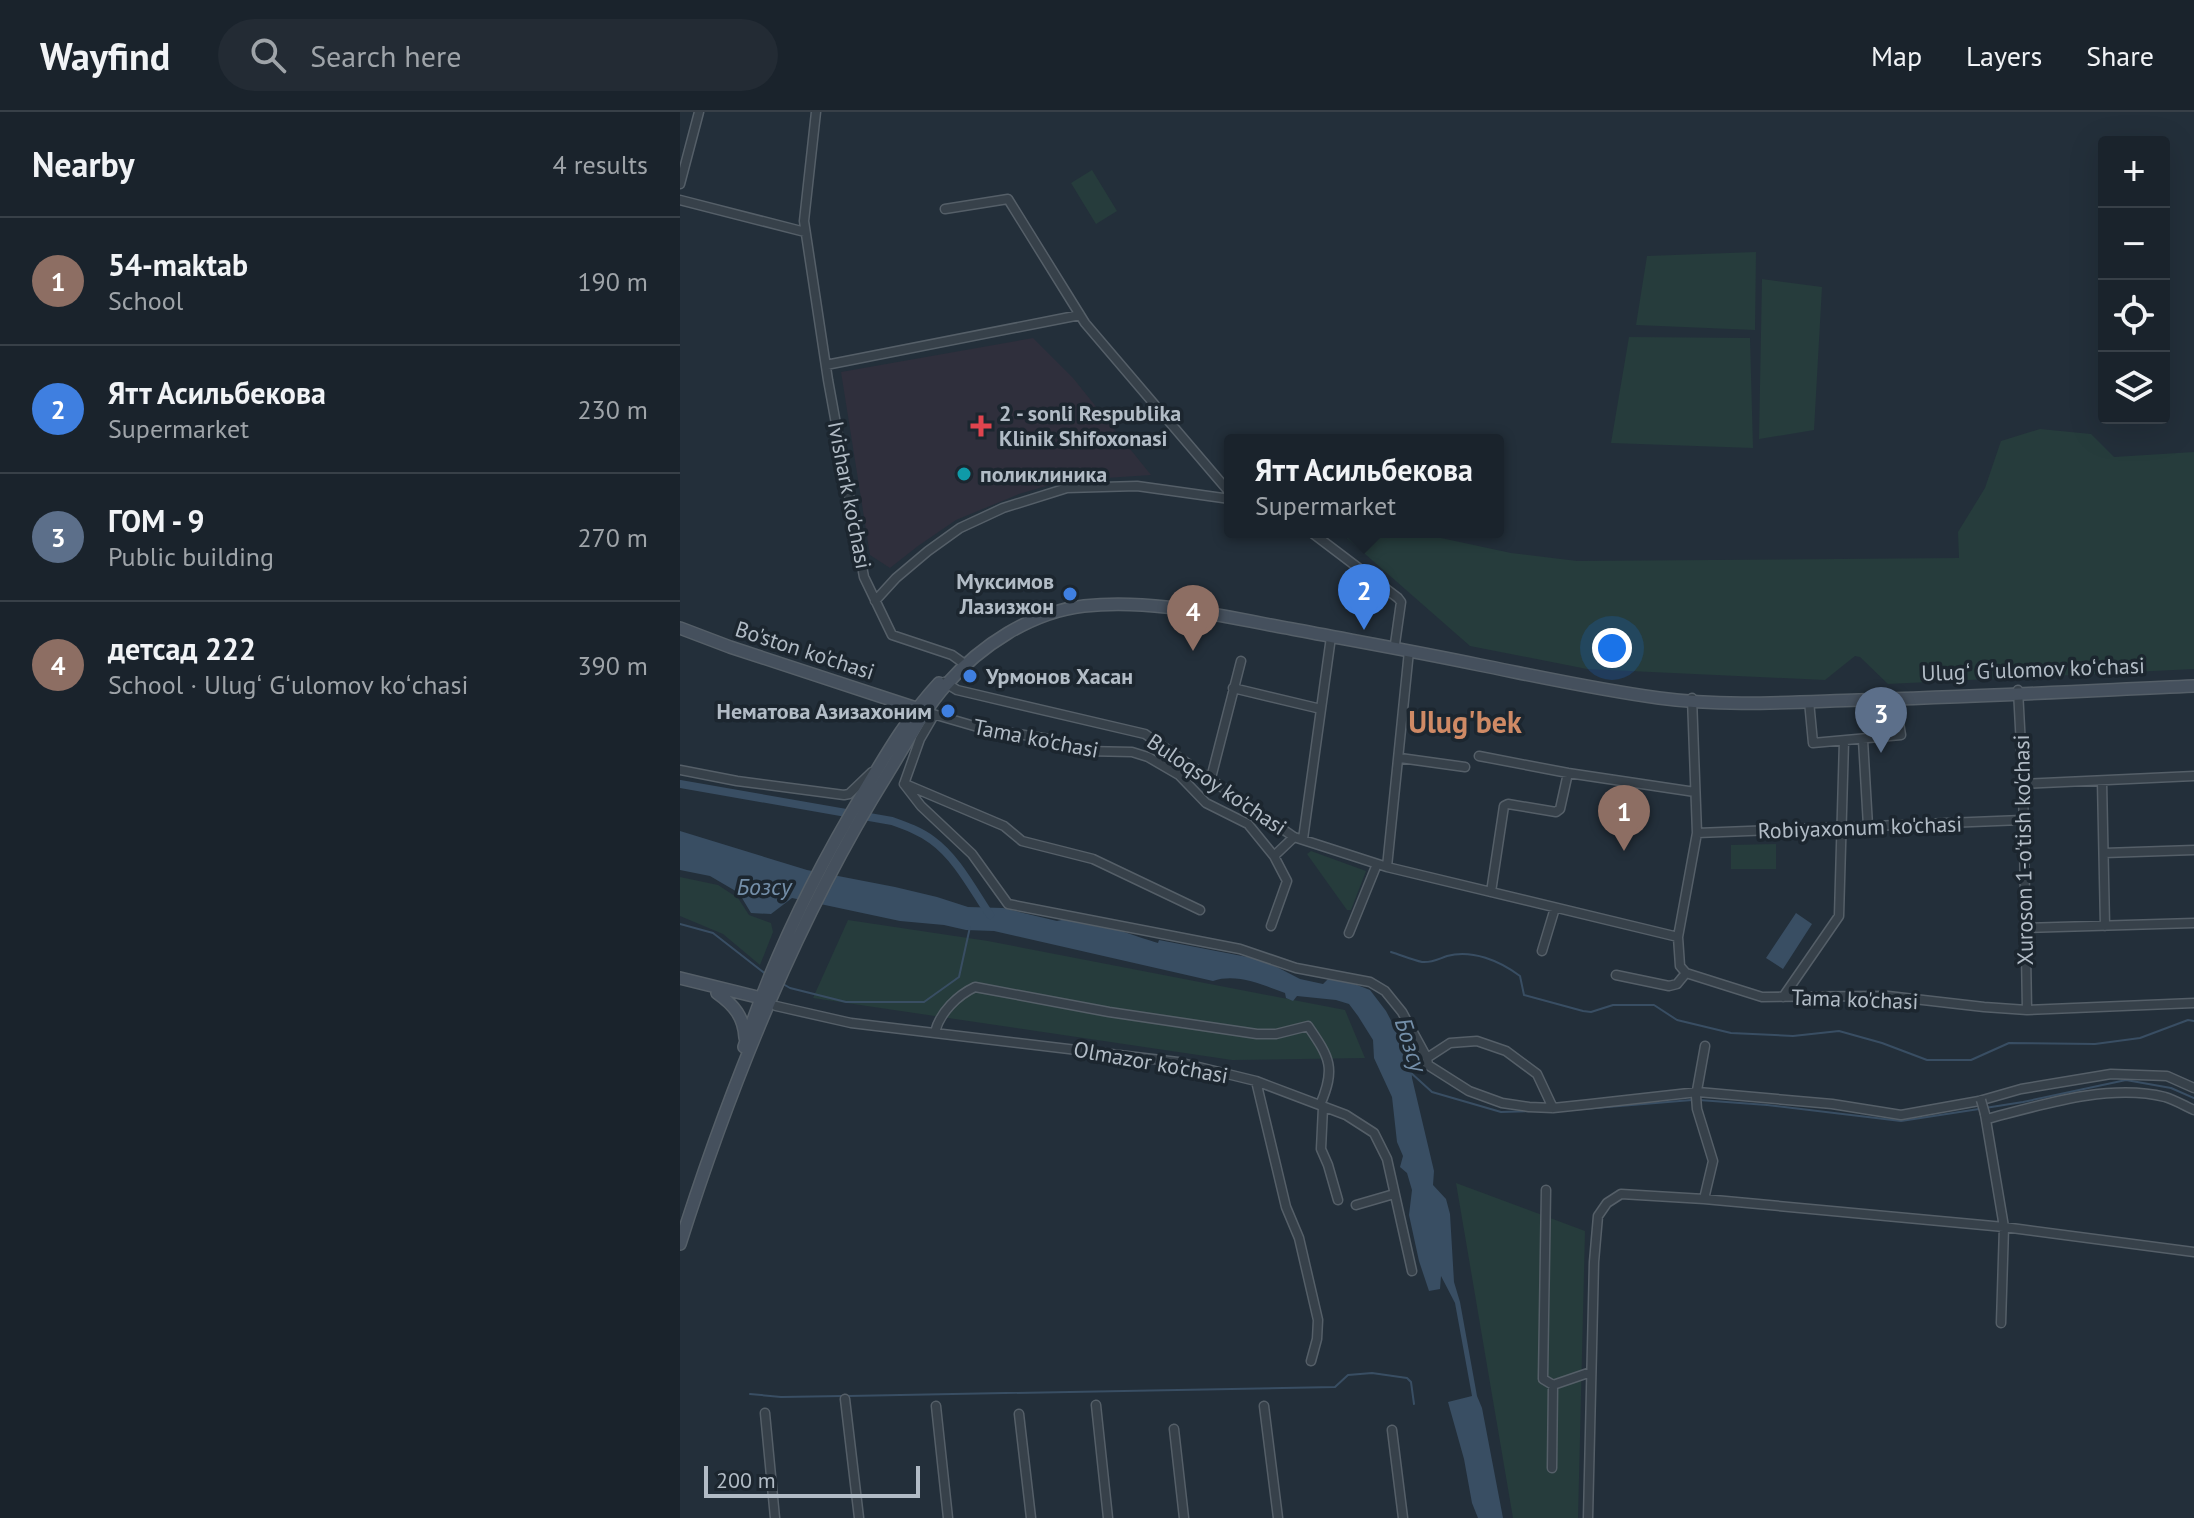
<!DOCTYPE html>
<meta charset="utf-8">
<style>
:root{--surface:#1a232c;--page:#232b34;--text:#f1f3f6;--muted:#9fa4a9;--line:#384048;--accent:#8bbbf3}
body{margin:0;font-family:"PT Sans",sans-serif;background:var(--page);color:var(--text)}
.controls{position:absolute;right:24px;top:24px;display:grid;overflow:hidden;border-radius:8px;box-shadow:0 8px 32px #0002}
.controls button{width:72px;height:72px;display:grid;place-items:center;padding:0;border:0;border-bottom:2px solid var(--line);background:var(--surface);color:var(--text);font:40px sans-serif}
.scale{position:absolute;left:24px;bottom:20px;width:216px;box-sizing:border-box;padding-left:8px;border:4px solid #b2bcc6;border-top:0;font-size:22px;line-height:28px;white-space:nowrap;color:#b2bcc6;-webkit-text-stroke:6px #1c262f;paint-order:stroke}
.you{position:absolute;left:932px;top:536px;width:28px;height:28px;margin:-20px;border:6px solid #fff;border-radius:50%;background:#1a73e8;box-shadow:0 0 0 12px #1a73e833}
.badge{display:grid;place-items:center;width:52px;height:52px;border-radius:50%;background:var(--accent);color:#fff;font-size:26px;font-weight:700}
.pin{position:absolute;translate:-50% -66px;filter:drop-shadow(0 2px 4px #0008)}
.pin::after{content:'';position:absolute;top:42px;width:28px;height:24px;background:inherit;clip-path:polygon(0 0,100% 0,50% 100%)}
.popup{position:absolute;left:544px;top:322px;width:280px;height:104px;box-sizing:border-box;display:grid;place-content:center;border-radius:8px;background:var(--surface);filter:drop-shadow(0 2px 6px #0005);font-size:26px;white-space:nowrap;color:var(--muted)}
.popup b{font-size:30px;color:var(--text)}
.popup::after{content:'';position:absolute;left:50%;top:100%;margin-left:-16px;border:16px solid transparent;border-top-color:var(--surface)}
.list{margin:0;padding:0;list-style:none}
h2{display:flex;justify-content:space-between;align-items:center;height:104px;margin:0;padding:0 32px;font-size:34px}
h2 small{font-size:26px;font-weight:400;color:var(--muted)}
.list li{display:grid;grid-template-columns:52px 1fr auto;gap:24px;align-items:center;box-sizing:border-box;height:128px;padding:0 32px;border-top:2px solid var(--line)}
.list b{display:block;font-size:30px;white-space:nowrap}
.list p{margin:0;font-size:26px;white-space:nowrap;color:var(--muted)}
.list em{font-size:26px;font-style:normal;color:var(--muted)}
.icon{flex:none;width:44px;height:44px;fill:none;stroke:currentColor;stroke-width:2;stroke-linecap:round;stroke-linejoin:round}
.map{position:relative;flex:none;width:1514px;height:1406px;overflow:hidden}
header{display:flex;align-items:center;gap:48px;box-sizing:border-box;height:112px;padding:0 40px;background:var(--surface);border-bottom:2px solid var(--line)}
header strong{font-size:38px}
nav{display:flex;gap:44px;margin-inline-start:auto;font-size:28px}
.search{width:560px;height:72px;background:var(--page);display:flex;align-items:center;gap:20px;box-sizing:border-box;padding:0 28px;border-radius:44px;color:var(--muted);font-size:30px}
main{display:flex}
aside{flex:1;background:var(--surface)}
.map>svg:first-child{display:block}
</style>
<header>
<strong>Wayfind</strong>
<div class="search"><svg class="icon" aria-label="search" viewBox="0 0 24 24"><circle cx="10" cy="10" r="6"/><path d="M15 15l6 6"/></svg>Search here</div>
<nav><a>Map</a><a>Layers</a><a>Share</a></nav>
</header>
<main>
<aside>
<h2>Nearby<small>4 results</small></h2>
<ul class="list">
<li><span class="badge" style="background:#8d6e63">1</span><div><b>54-maktab</b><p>School</p></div><em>190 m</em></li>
<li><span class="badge" style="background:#3f7fe0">2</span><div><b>Ятт Асильбекова</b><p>Supermarket</p></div><em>230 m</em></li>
<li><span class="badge" style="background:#5c6f8a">3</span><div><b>ГОМ - 9</b><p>Public building</p></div><em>270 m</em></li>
<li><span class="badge" style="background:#8d6e63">4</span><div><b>детсад 222</b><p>School · Ulugʻ Gʻulomov koʻchasi</p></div><em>390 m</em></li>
</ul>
</aside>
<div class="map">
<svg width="1514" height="1406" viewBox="0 0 1514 1406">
<rect width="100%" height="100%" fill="#232f3a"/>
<!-- medical -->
<path fill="#2f2f3c" d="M353,226L393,266L471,363L396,368L363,375L339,382L276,408L238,434L210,456L190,443L161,260Z"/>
<!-- green -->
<path fill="#263c3c" d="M412,58L437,99L416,112L391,71Z
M1076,140L1075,218L956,213L967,144Z
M1082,167L1142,175L1134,318L1079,327Z
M949,225L1070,226L1073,336L931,331Z
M1360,317L1411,322L1434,345L1514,340V557L1208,572L1180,545L1175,544L1145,568L907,557L790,534L660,420H733L831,441L897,449L1279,446L1278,420L1305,376L1321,329Z
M1096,732V757H1051V733Z
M631,739L686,759L671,798H667L627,742Z
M0,765L38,773L58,786L69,803L91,811L93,820L80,853L43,822L0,804Z
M168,808L308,829L665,898L685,946L552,948L133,886Z
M776,1071L905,1119L898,1406H833Z"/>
<!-- water -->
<path fill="#394e63" d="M0,719L127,758L215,775L257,785L288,795L323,796L377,809C398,802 455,824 478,831L479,828L583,848L620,867L643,872L649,866L667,869L690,878L706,899L731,946L732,966L754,1059L753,1073L766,1087L770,1102L774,1170L780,1190L797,1284L802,1296L823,1406H798L792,1391L784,1347L768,1290L792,1284L775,1191L761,1164L760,1177L749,1179L739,1149L729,1103L732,1078L727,1061L720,1055L723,1044L717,1030L712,985L694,946L693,928L678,904L669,892L656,888L617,884L613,889L606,886L605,881C583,873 557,861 533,869L314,819L286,818L264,813L220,809L112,786L91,802L71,801L59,781L30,764L0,758Z
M1116,801L1132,812L1103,857L1086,846Z"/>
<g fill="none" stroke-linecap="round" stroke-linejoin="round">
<!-- stream -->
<path stroke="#394e63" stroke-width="2" d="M0,812L33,821L87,863
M711,840C721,843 732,848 742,850C752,851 758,847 767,844C792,837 820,849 840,864L844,883L903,899L911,900L933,893H974L997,908L1051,921L1113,924L1159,919L1202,931L1247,948H1291L1329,931L1415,932L1460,926L1508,908L1514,909
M103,872L110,876L166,890H244L279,865L290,815
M730,960L752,980L821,1000L853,999
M1019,988L1087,993L1221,1009L1299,997
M1305,996L1343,990L1446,968L1491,976L1514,986
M891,998L1012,988
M70,1282L101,1285L162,1284
M168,1284L655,1275L668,1263L692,1261L727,1266L731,1270L734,1292"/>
<!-- canal -->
<path stroke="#394e63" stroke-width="8" d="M0,672L212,709C226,714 240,719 252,728C277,746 293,778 310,803"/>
<!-- street casing -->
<g stroke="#555f68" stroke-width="11">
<path id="street" d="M136,0L124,109L148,268L184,465L212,523L272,543L286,553
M0,72L19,0
M0,88L125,120
M265,97L328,87L405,211L550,381
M146,253L400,203
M631,420L718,486L721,490L715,532
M195,489L216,466L248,439L280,416L323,396L387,376L457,374L550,387
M264,570L277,578L465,622L614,725L707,755L998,825
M553,576L641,597
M1338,578L1343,672L1347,898
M1129,589L1133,631L1221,623L1215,587
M246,600L301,616L369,627L405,639L452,640L468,645L499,663L526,691L568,712L594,744L607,769L591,814
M1183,628L1188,714
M799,644L888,661L1015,680
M720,646L785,655
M0,658L57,669L164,683L169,682L192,660
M531,666L561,549
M1422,669L1425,814
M224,672L241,694L292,742L328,792L560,837L616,856L690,870L705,879L722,900L747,946L748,953L789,979L822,991L849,995L873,996L911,992L1018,980L1152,992L1221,1003L1299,989L1341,977L1431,962L1487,964L1514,976
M224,672L240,627L254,603
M225,672L324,714L342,729L413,747L520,798
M1343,672L1514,664
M1017,721L1342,708
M623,727L651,525
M1424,741L1514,738
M594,744L614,725
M707,755L729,539
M811,780L824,694L828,692L876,700L880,697L888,661
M1344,816L1514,811
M669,821L697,752
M862,839L875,796
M1006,861L1082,885L1208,884L1304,895L1347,898L1514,891
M1006,861L1000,854L998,825L1017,721L1012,586
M936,863L989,874L997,872L1006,861
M1103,885L1159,804L1164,629
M96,894L171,911L498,950L576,969L666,1003L694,1021L707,1047L732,1159
M255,920C260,900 278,883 295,875L429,900L577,922H596L628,914C650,946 656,956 640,993
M747,946L770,931L797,929L826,939L857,962L873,996
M576,969L606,1095L619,1126L638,1208L637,1227L631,1249
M643,995L641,1037L648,1053L658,1088
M1305,1002L1324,1115L1321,1211
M1307,1007C1361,993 1429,971 1485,985C1495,988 1505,994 1514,998
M866,1078L863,1267L873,1273L911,1260
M1024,1087L1033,1049L1017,997L1016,984L1025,934
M676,1093L714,1082
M165,1287L179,1406
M416,1293L428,1406
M256,1294L268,1406
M584,1294L598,1406
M85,1301L95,1406
M339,1302L351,1406
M494,1317L504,1406
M712,1318L723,1406
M872,1356L873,1273
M908,1406L914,1150L918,1104L927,1091L941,1082L1024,1087L1324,1115L1514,1140"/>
</g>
<!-- secondary casing -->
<g stroke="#555f68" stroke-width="14">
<path id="secondary" d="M0,516L50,535L242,598
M0,866L85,887
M37,881C54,893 64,905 65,926
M64,935C93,844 137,757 186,676C208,639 230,602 259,571
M0,1132C52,969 117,807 208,661C226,632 243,599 266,573C300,534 351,500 404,494C473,486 544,505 612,517C675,529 738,540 800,553C860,565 919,578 979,586C1045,595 1113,590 1179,588C1291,585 1403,579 1514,574"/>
</g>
<!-- street -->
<use href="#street" stroke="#37414a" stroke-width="8"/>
<!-- secondary -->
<use href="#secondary" stroke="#45505d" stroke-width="11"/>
<!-- street-bridge casing -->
<g stroke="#555f68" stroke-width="11" stroke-linecap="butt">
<path id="street-bridge" d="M1301,988L1305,1002"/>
</g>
<!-- street-bridge -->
<use href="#street-bridge" stroke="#37414a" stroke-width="8"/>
</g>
<!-- markers -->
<path fill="#e0444e" stroke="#1c262f" stroke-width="3" d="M297 302h8v8h8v8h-8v8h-8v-8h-8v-8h8z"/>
<circle fill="#0f9aa8" stroke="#1c262f" stroke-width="3" cx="284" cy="362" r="8"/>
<g fill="#3f7fe0" stroke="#1c262f" stroke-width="3">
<circle cx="390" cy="482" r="8"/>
<circle cx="290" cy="564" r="8"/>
<circle cx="268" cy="599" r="8"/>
</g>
<g text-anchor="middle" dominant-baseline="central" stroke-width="7" stroke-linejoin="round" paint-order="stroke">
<!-- poi labels -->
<g font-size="22" font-weight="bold" fill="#b2bcc6" stroke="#1c262f" text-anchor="start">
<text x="319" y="301">2 - sonli Respublika<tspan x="319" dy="25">Klinik Shifoxonasi</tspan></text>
<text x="300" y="362">поликлиника</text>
<text x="374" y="469" text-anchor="end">Муксимов<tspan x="374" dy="25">Лазизжон</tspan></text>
<text x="306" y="564">Урмонов Хасан</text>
<text x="252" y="599" text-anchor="end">Нематова Азизахоним</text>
</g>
<!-- street labels -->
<g font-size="22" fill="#b2bcc6" stroke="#1c262f">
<text transform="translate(170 383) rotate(79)">Ivishark ko'chasi</text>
<text transform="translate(125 538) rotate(18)">Bo'ston ko'chasi</text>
<text transform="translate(1353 557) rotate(-2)">Ulugʻ Gʻulomov koʻchasi</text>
<text transform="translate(356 626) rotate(11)">Tama ko'chasi</text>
<text transform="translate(537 672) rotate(34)">Buloqsoy ko'chasi</text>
<text transform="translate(1180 715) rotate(-2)">Robiyaxonum ko'chasi</text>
<text transform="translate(1343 738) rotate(-91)">Хuroson 1-o'tish ko'chasi</text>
<text transform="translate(1175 887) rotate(2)">Tama ko'chasi</text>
<text transform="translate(471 950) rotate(10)">Olmazor ko'chasi</text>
</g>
<!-- water labels -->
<g font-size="24" font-style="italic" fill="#748fa9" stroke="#1c262f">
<text x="84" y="774">Бозсу</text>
<text transform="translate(731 933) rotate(72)">Бозсу</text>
</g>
<!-- district labels -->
<g font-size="30" font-weight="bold" fill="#cf8a65" stroke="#1c262f">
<text x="785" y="609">Ulug'bek</text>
</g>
</g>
</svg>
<div class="controls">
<button>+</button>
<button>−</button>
<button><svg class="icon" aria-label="locate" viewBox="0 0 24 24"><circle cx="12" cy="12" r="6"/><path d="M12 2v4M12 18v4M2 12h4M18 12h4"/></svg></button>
<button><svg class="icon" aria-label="layers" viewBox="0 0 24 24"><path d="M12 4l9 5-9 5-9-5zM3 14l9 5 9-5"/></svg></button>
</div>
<div class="scale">200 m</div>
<div class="you"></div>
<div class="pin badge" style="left:944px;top:739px;background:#8d6e63">1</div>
<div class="pin badge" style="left:684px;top:518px;background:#3f7fe0">2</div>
<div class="popup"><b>Ятт Асильбекова</b>Supermarket</div>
<div class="pin badge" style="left:1201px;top:641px;background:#5c6f8a">3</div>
<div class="pin badge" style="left:513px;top:539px;background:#8d6e63">4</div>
</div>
</main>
